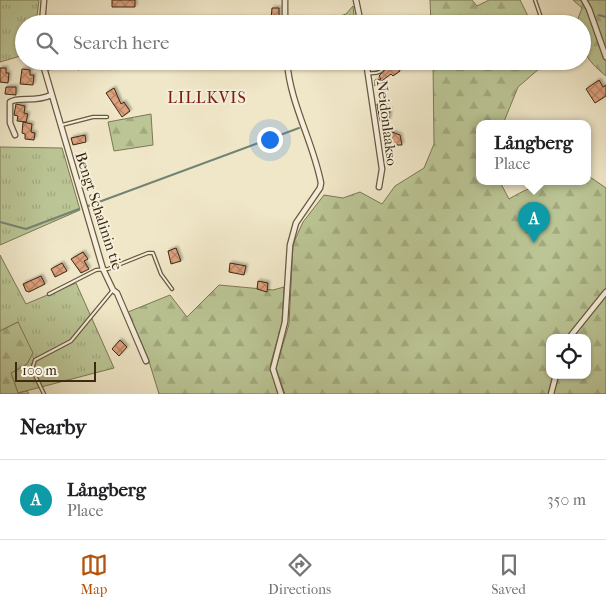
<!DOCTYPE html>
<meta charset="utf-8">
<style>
:root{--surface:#fff;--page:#f2f2f2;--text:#202124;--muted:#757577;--line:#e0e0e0;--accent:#b45309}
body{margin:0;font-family:"IM FELL French Canon",serif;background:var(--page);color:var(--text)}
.controls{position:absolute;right:15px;bottom:15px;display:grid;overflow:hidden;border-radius:10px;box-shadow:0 1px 4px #0004}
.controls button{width:45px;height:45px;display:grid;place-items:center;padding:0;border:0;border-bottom:1px solid var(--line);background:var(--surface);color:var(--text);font:25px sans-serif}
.scale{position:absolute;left:15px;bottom:12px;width:81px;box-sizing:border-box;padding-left:5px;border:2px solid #3c2a12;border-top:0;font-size:14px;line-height:18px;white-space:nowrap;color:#3c2a12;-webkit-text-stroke:4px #f5efdb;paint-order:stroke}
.you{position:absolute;left:269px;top:139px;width:18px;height:18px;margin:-12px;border:4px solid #fff;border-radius:50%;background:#1a73e8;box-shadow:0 0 0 8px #1a73e833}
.badge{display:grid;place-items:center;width:32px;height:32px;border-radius:50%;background:var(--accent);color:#fff;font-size:16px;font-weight:700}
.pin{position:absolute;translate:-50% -41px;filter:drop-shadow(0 1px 2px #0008)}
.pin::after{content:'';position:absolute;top:26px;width:18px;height:15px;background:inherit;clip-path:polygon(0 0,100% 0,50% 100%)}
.popup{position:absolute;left:476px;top:120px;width:115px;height:65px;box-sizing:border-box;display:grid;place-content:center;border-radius:10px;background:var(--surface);filter:drop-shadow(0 1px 4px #0005);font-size:16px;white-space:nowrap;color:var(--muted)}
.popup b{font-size:19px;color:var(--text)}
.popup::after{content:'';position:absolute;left:50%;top:100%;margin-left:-10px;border:10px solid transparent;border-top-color:var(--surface)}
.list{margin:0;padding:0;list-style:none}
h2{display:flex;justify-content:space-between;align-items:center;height:65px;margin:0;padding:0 20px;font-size:21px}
h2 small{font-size:16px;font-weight:400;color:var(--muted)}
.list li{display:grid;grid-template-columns:32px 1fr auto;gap:15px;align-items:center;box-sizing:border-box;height:80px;padding:0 20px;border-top:1px solid var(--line)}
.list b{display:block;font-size:19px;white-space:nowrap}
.list p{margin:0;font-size:16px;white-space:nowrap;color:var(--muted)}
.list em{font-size:16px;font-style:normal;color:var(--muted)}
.icon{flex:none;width:28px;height:28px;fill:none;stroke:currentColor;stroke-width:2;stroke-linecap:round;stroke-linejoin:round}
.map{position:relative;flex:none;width:606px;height:394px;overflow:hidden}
.search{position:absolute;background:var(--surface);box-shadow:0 1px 4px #0004;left:15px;right:15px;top:15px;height:55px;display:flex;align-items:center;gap:12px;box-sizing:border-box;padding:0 18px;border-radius:28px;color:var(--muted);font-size:19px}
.sheet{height:145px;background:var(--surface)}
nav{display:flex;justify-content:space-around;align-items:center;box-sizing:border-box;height:70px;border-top:1px solid var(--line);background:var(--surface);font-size:14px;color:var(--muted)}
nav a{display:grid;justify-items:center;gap:2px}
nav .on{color:var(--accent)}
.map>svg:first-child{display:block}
</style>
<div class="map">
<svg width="606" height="394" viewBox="0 0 606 394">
<defs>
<pattern id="grass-tufts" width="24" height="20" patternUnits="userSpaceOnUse" patternTransform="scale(1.25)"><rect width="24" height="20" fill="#bbc595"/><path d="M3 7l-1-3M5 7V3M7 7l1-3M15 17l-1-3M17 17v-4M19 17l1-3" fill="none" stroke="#a2a97f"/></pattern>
<pattern id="forest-firs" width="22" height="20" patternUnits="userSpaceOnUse" patternTransform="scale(1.25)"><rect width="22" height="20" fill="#bbc595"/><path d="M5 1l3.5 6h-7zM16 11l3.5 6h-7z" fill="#a2a97f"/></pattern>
<pattern id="building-cross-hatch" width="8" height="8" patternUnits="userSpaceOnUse" patternTransform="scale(1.25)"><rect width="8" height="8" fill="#dea07d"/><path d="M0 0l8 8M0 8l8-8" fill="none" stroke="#b58365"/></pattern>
<filter id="shadow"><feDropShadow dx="2" dy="-2" stdDeviation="1" flood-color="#0004"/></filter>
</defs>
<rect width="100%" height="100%" fill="#f0e7c8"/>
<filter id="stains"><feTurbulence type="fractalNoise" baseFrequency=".004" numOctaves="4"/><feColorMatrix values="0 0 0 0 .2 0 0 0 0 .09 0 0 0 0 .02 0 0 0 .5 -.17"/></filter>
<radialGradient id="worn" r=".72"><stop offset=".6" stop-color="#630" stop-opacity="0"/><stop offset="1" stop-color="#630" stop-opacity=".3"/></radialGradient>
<!-- grass -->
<path fill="url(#grass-tufts)" stroke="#7c7854" d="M0,0H39L36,24H24V55L0,62Z
M0,147L62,148L80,210L0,245Z
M0,255L26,304L76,283L114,368L18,393L11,373L27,364L18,322L0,331Z"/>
<!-- forest -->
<path fill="url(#forest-firs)" stroke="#7c7854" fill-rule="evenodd" d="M430,0H472L477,6L489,0H520L532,24H431Z
M573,0H606V76C584,58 582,51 582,24H576L582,8Z
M353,6L355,24H318L346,14Z
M433,61H539L540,68L518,87L503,124H480V182H500L509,199C539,181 553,182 588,182V170L590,177L606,188V394H285L276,368L289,324L293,244L303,222L324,195L343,198L360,192L382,204L395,186L424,168L434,144ZM550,338H587V375H550Z
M151,114L153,145L114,151L108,122Z
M219,285L273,290L284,287L282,323L270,366L278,394H159L148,358L128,312L170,295L187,317Z
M18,322L33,353L27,364L11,373L18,393L27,391L29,394H0V331Z"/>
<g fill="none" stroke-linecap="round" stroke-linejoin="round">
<!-- stream -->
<path stroke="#748474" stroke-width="2" d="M599,15L606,17
M88,206L299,128
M0,222L26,229L79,209"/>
</g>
<!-- building -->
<path fill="url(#building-cross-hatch)" stroke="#3c2a12" filter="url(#shadow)" d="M112,0H135V7H112Z
M272,8H279V24H267V19H271Z
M84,61H91L92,65L78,70L76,64Z
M393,61L400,71L393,76L391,74L375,86V80L381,79L379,76Z
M0,68H6V73H9L8,83L0,82Z
M22,69L30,70V75H34L33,85L20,84Z
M599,80L603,87L606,85V96L595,103L586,89Z
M6,87H16V95L5,94Z
M114,88L121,104L124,102L130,111L122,117L106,93Z
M378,92H383L384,103L387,109H390L389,120L380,121L377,104L380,103Z
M16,104L25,106L24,113L28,114L26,122L17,121L18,116L14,115Z
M23,122L32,124L31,132L35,133L34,140L25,139V134L22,133Z
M392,132L400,135L402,145H384L383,137L386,133Z
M85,135L86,142L73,145L71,138Z
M176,248L181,261L171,264L168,251Z
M83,252L88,259L84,261L89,269L81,273L71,259Z
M62,263L67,271L55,277L51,269Z
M230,263L246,266L244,275L229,272Z
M41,276L45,284L29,292L26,291L23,284Z
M258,281L268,283L267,292L257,289Z
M120,340L127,347L119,356L112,349Z"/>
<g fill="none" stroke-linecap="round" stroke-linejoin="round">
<!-- lane casing -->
<g stroke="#695940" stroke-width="4.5">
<path id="lane" d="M535,0L543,23
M46,69L69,61
M368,73C378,74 385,72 386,61
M62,125L93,117H107
M49,294L96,270L108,269L148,253H153L161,274L172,289
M44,394L32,369L35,360L71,341L113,290"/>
</g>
<!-- street casing -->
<g stroke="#695940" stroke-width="7">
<path id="street" d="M356,0L361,24
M584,0L589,9L606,57
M42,24L44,0
M285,24V0
M42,61L103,269L113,290L117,293L146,361
M366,61L382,169L379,187
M15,135L10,123V102C19,96 35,103 51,95
M569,338L606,292
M281,394L273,369L285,322L290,245L296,223L320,188L321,183C313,141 290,104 287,61
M551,394L556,375"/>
</g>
<!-- lane -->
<use href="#lane" stroke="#f5efdb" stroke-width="2"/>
<!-- street -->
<use href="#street" stroke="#f5efdb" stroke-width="4.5"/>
</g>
<g text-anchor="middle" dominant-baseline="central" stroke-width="4" stroke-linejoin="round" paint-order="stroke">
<!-- street labels -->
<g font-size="15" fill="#3c2a12" stroke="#f5efdb">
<text transform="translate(387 123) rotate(83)">Neidonlaakso</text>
<text transform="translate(99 211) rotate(72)">Bengt Schalinin tie</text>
</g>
<!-- neighbourhood labels -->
<g font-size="16" letter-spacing="1" fill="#7a1f14" stroke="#f5efdb">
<text x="207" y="97">LILLKVIS</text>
</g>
</g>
<rect width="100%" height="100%" filter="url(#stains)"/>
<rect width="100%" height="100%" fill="url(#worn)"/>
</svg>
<div class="controls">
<button><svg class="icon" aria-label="locate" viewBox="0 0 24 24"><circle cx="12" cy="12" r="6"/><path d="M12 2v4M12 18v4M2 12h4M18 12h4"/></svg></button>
</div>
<div class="scale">100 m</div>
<div class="you"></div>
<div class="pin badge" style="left:534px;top:243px;background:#0f9aa8">A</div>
<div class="popup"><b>Långberg</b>Place</div>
<div class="search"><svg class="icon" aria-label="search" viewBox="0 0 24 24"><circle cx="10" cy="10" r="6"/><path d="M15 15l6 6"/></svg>Search here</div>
</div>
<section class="sheet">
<h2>Nearby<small></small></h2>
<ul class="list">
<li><span class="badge" style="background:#0f9aa8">A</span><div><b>Långberg</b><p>Place</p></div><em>350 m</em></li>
</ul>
</section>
<nav>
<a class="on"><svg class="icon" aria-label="map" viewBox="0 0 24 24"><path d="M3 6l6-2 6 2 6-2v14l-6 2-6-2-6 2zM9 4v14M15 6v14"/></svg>Map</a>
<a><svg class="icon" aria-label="directions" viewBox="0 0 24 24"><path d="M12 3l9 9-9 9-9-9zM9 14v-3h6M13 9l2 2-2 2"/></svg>Directions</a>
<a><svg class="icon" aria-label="saved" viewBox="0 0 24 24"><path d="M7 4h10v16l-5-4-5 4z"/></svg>Saved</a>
</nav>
